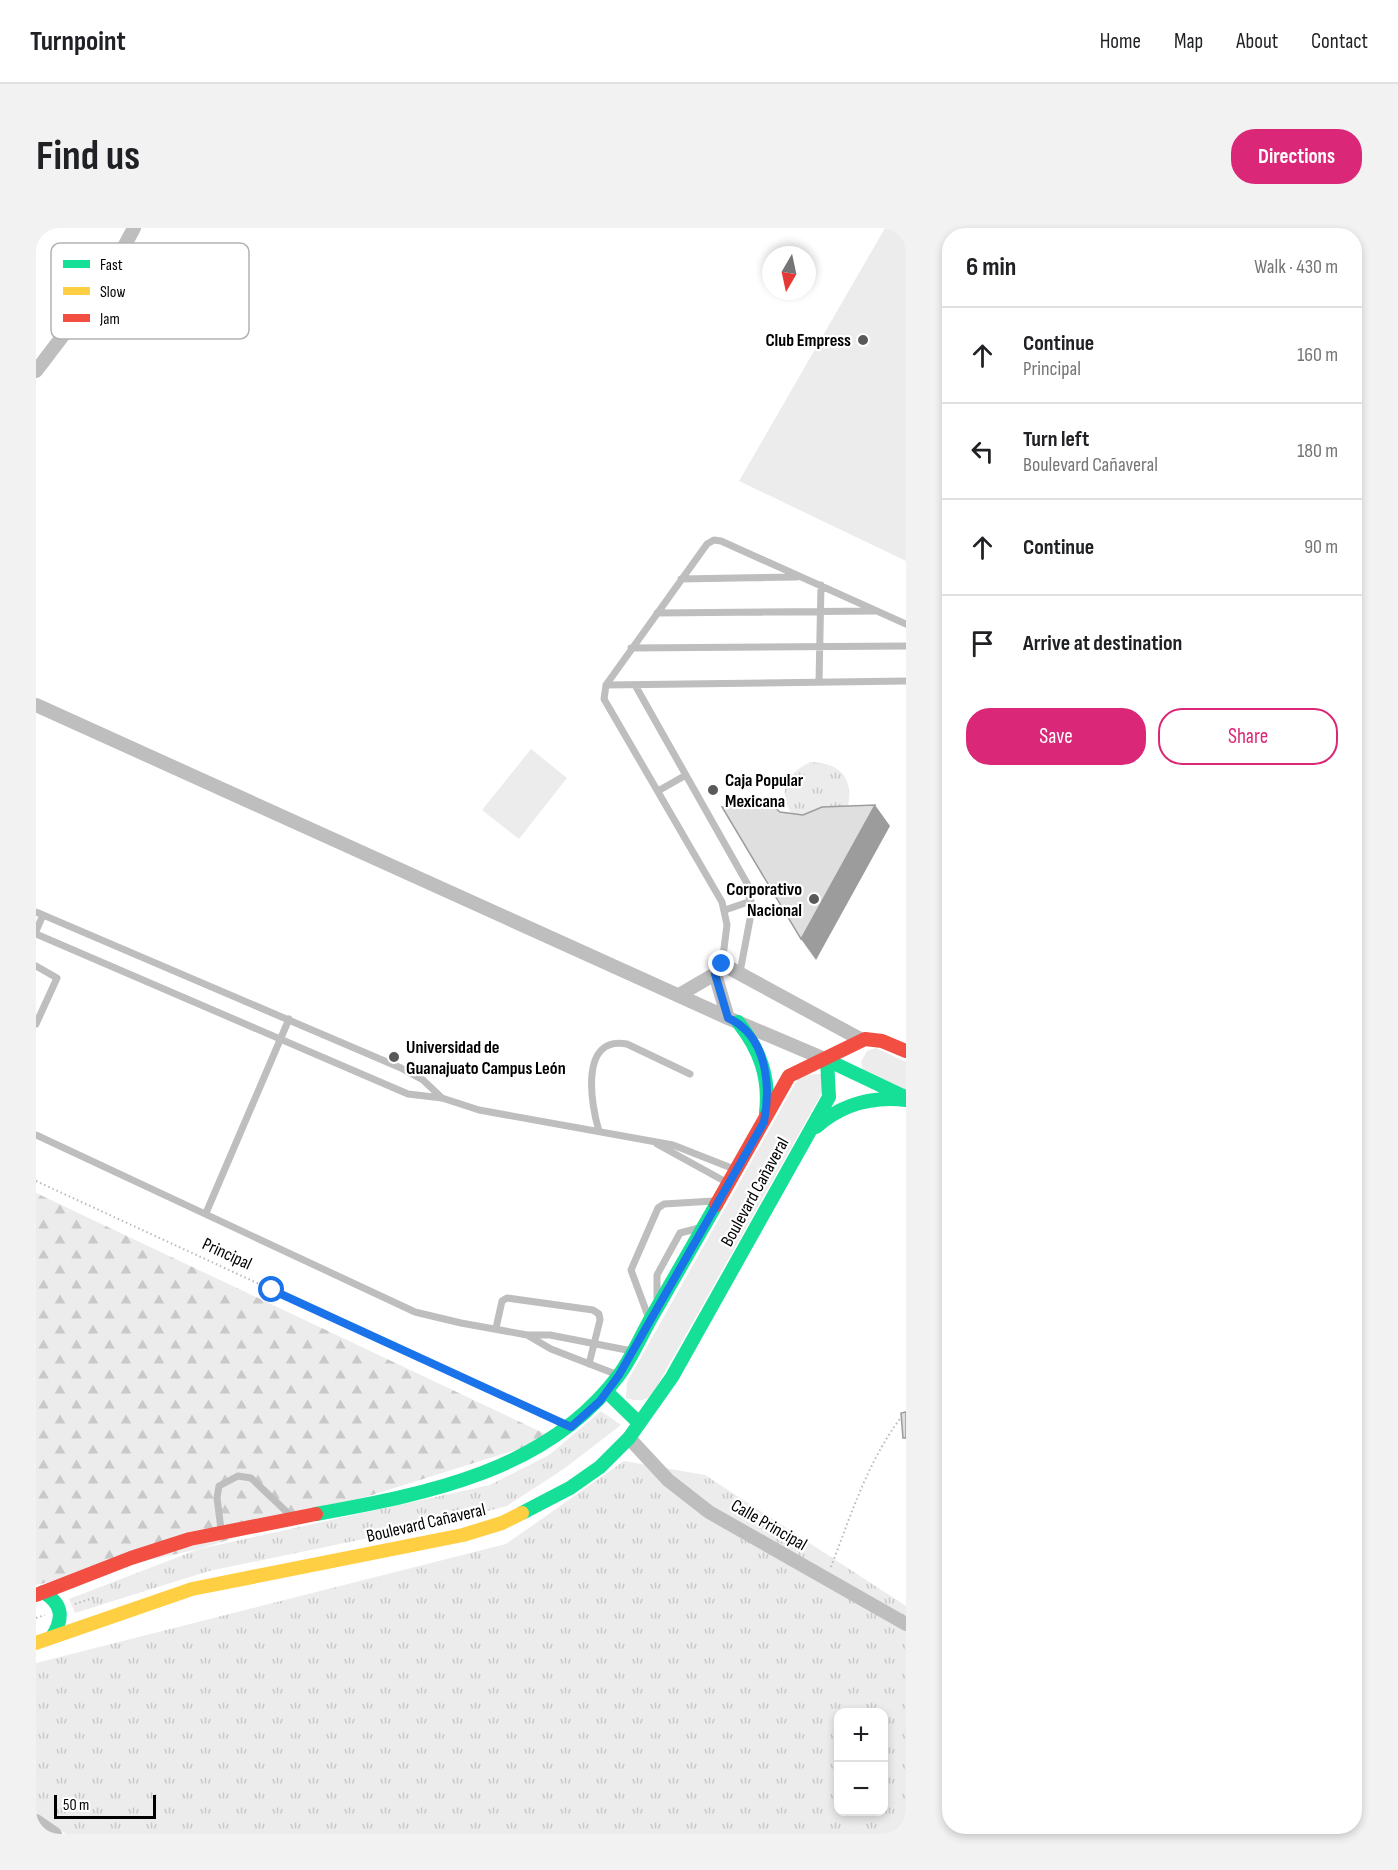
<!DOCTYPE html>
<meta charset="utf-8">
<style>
:root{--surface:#fff;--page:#f2f2f2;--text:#202124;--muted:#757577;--line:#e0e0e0;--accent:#db2777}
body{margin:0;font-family:"Sofia Sans Condensed",sans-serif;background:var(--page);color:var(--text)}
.controls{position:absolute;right:18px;bottom:18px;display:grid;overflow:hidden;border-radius:12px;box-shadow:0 3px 9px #0003}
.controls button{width:54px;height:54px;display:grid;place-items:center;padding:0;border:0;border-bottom:2px solid var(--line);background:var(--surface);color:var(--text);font:30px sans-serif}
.compass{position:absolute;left:726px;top:18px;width:54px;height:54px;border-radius:50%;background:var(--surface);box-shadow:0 3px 9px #0003;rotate:189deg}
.scale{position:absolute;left:18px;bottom:15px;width:102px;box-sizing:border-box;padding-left:6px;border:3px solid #000;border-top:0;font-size:16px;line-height:21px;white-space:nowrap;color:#000;-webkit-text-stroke:4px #fff;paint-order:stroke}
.stop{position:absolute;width:18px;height:18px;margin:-14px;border:4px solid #1a73e8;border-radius:50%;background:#fff}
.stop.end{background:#1a73e8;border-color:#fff;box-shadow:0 2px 6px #0008}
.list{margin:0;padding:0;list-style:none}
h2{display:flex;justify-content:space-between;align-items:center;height:78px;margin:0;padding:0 24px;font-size:26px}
h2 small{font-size:20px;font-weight:400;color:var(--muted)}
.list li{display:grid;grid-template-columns:39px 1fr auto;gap:18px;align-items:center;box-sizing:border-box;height:96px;padding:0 24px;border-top:2px solid var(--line)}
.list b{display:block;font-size:22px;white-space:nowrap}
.list p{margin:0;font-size:20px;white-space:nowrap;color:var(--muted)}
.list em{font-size:20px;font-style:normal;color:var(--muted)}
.actions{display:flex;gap:12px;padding:18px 24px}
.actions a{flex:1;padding:14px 0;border:2px solid var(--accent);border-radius:24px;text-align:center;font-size:21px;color:var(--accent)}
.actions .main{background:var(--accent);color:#fff}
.icon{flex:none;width:33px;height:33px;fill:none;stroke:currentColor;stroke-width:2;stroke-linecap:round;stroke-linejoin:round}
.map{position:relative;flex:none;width:870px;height:1606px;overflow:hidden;border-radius:24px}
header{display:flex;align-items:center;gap:36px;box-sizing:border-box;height:84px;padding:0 30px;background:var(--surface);border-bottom:2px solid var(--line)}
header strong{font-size:28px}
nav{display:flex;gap:33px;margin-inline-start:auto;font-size:21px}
.intro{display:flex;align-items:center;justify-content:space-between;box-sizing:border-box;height:144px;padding:0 36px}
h1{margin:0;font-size:42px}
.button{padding:15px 27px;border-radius:24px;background:var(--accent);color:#fff;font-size:21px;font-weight:700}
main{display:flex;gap:36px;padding:0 36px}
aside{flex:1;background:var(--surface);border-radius:24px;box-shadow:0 3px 9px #0003}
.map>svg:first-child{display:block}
</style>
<header>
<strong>Turnpoint</strong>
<nav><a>Home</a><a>Map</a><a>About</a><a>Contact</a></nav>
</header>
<div class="intro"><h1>Find us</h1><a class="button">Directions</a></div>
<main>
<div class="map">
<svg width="870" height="1606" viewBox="0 0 870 1606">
<defs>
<pattern id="grass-tufts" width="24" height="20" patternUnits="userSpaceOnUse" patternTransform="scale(1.5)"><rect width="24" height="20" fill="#ececec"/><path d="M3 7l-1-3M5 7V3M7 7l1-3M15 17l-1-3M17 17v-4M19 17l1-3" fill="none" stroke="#c9c9c9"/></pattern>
<pattern id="forest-firs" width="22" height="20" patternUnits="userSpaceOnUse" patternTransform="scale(1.5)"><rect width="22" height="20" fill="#ececec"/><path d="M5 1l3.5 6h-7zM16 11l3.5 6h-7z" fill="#c9c9c9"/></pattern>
</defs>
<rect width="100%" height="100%" fill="#fff"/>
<!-- grass -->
<path fill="url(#grass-tufts)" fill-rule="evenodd" d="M775,534C806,535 819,552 811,582L760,592C741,567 746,547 775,534Z
M565,1183L585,1197L529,1240L471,1278L410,1294L173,1343L39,1385L33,1371L163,1321L454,1257L513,1227Z
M588,1233L669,1247L870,1378V1606H30L0,1586V1435L470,1316ZM802,1484H848V1584H802Z"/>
<!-- forest -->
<path fill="url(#forest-firs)" d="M0,965L518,1210L163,1321L0,1357Z"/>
<!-- park -->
<path fill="#ececec" d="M849,0H870V333L703,253Z
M495,521L531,550L483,611L446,582Z
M840,820L870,834V863L827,842L825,834L831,823Z
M786,846L788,861L616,1167C607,1174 601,1173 590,1170L591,1154L764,847Z"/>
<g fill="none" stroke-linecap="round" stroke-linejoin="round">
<!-- path -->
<path stroke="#b9b9b9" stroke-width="2" stroke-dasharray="1.5 3" stroke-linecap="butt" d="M0,953L516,1191
M795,1339C816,1284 833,1229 870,1183
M39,1376L60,1369
M0,1390L9,1387"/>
<!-- lane -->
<path stroke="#bebebe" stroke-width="7" d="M645,351L761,349
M621,385L840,383
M595,420L870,418
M783,454L785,357
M570,457L870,453
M599,457L712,657L715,686L704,744
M622,563L650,547
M689,682L715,673
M0,684L365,840L387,852L406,870
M0,703L7,687
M0,706L372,866L406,870L443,882L637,917L698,941
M686,736L691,697L686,674L568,471L570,457L671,316L678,312L685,313L870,396
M0,738L21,750L0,796
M563,903C555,877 543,807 591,816L654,846
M0,907L379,1084L425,1095L491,1107H514L596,1123
M621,916L690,954
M170,985L253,791
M621,1070V1047L644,1005L663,1000
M612,1088L595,1042L622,980L628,976L678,973
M460,1100L466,1073L471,1070L557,1082L563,1086L564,1092L553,1136
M491,1107L515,1121L582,1147
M185,1301L181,1270L183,1258L202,1248L215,1250L255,1288"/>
<!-- street -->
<path stroke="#bebebe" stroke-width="14" d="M0,143L73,47L98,0
M0,477L692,790L791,832
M679,746L692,790
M643,767L679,746L686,736L824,811
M593,1210L632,1252L673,1284L870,1396
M0,1593L19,1606"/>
<!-- fast -->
<path stroke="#16e098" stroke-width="14" d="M702,794C724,822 734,849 730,885
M791,832L867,868
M780,899C806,876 836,868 870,872
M571,1164L603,1195
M486,1285L534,1260L564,1239L593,1210L636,1149L793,869L791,832
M280,1286C390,1266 512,1243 583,1147C595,1131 604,1110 614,1092C636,1054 658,1015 680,977
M7,1364C27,1376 28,1390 16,1409"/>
<!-- slow -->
<path stroke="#ffcf43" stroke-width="14" d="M0,1415L156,1361L427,1307L466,1295L486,1285"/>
<!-- jam -->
<path stroke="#f24e42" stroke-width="14" d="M680,977L753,848L829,811L846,813L870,823
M0,1367L95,1330L154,1311L280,1286"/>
</g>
<!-- shaded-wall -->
<path fill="#9c9c9c" d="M839,577L854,598L780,732L765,711Z"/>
<!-- building -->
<path fill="#dfdfdf" stroke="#9c9c9c" stroke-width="1.5" d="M839,577L765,711L686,579L737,578L744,584L767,587L786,579Z
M870,1184V1210H867L865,1185Z"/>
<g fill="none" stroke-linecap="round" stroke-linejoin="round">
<!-- route -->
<path stroke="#1a73e8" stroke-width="8" d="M236,1062L535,1199L564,1173L583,1147L728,894C735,858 731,807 692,790L679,746L686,736"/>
</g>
<!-- markers -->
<g fill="#595959" stroke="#fff" stroke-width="2">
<circle cx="827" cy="112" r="6"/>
<circle cx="677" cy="562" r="6"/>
<circle cx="778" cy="671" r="6"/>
<circle cx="358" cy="829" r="6"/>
</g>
<g text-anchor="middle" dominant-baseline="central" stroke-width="4.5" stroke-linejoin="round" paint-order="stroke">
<!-- poi labels -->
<g font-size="18" font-weight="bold" fill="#000" stroke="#fff" text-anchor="end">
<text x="815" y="112">Club Empress</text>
<text x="689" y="552" text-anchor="start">Caja Popular<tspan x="689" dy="21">Mexicana</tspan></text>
<text x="766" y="661">Corporativo<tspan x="766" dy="21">Nacional</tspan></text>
<text x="370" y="819" text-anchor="start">Universidad de<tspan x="370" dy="21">Guanajuato Campus León</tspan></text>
</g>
<!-- street labels -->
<g font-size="18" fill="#000" stroke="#fff">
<text transform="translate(719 964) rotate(-61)">Boulevard Cañaveral</text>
<text transform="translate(191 1026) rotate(25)">Principal</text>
<text transform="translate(390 1295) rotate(-13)">Boulevard Cañaveral</text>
<text transform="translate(733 1297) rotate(30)">Calle Principal</text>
</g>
</g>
<!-- legend -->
<rect x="15" y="15" width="198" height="96" rx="9" fill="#fff" stroke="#b2b2b2" stroke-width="1.5"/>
<rect x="27" y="32" width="27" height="8" fill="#16e098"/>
<rect x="27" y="59" width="27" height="8" fill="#ffcf43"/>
<rect x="27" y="86" width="27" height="8" fill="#f24e42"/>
<g font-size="16" fill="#000">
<text x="64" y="42">Fast</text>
<text x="64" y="69">Slow</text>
<text x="64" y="96">Jam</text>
</g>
</svg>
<div class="controls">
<button>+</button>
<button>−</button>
</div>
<svg class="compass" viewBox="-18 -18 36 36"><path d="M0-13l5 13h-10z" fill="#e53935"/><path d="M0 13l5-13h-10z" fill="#757577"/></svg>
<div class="scale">50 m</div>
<div class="stop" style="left:236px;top:1062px"></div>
<div class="stop end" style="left:686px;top:736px"></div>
</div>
<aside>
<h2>6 min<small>Walk · 430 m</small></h2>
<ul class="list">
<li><svg class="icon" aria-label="ahead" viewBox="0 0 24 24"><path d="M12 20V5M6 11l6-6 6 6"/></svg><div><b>Continue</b><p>Principal</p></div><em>160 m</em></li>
<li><svg class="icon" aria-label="left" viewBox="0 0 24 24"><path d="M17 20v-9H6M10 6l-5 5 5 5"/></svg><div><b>Turn left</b><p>Boulevard Cañaveral</p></div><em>180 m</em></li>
<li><svg class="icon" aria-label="ahead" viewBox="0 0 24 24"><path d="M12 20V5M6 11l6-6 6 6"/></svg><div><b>Continue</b></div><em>90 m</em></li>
<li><svg class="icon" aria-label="arrive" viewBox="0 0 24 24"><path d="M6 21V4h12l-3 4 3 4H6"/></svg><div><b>Arrive at destination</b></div></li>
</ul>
<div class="actions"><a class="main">Save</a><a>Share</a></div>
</aside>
</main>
